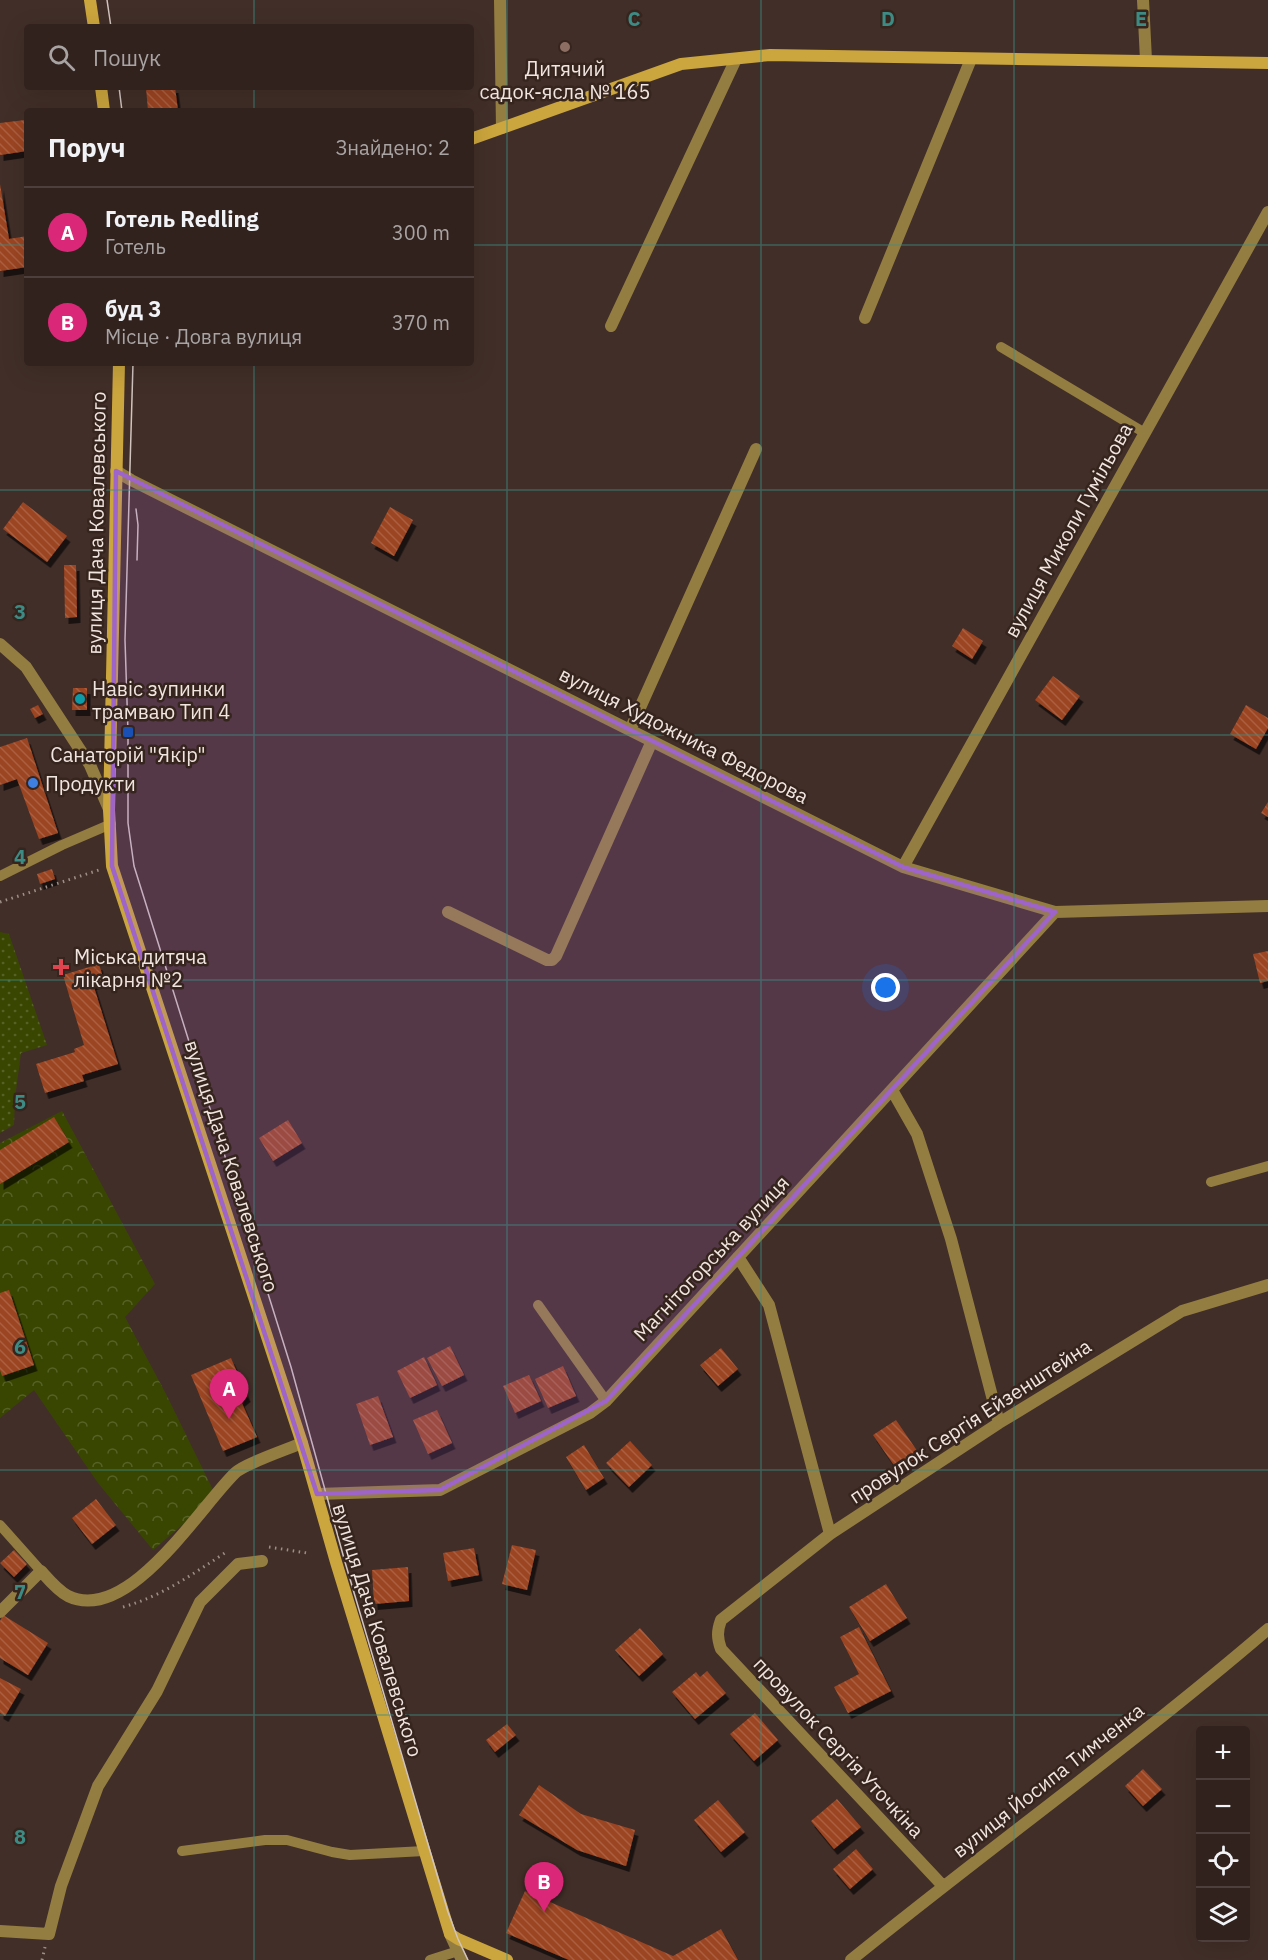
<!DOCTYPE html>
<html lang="uk">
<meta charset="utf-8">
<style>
:root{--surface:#31221e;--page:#392a27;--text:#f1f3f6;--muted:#a8a4a4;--line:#4c3f3c;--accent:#db2777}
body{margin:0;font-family:"IBM Plex Sans",sans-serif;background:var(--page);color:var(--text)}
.controls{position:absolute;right:18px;bottom:18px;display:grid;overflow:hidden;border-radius:6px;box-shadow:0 6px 24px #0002}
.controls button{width:54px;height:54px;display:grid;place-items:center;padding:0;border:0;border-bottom:2px solid var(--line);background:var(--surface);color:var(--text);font:30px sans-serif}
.you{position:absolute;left:886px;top:988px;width:21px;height:21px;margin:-15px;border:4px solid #fff;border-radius:50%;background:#1a73e8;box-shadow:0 0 0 9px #1a73e833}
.badge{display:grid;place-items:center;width:39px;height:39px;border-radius:50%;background:var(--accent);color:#fff;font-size:20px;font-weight:700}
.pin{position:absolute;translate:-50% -50px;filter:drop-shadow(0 2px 3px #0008)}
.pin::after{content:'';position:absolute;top:32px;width:21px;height:18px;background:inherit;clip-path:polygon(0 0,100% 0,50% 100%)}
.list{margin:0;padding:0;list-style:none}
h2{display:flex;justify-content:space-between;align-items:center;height:78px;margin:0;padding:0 24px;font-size:26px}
h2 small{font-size:20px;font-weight:400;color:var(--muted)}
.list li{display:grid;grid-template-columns:39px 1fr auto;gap:18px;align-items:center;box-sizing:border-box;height:90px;padding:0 24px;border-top:2px solid var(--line)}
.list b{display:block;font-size:22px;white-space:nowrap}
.list p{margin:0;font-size:20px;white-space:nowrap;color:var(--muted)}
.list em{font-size:20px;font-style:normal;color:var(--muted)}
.icon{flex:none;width:33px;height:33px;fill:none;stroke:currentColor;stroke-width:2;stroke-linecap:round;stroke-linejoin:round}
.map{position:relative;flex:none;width:1268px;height:1960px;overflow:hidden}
.search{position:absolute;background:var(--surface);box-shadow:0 6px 24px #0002;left:24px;top:24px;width:450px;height:66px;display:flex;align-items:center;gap:15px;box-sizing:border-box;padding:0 21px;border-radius:6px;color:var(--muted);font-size:22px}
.panel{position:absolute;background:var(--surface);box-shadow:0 6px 24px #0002;left:24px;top:108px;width:450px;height:258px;border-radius:6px}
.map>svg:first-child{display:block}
</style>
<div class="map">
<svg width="1268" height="1960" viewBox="0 0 1268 1960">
<defs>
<pattern id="forest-crowns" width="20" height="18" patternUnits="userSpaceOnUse" patternTransform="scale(1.5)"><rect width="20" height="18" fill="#394601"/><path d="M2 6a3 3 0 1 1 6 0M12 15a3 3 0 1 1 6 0" fill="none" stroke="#566126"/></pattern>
<pattern id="park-dots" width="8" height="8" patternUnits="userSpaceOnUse" patternTransform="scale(1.5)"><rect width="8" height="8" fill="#394601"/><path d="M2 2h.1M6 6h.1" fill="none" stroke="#566126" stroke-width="1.8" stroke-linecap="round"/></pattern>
<pattern id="building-back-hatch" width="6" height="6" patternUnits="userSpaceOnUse" patternTransform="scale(1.5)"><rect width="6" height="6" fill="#9c4420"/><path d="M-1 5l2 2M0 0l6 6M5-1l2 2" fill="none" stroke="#aa5f40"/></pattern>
<filter id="shadow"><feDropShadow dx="3.5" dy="6" stdDeviation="0" flood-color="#0009"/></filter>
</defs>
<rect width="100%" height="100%" fill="#412e28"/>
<!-- forest -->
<path fill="url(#forest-crowns)" d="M62,1111L155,1284L125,1317L166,1394L216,1496L153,1550L98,1483L34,1390L0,1418V1143Z"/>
<!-- park -->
<path fill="url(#park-dots)" d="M0,932L9,934L47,1045L21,1053L15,1098L14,1125L0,1133Z"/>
<!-- building -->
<path fill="url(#building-back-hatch)" filter="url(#shadow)" d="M175,87L178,111H148L146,88Z
M25,120L27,151L0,155V123Z
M0,184L9,239L27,236V267L0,271Z
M23,502L67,536L47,562L3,529Z
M390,507L413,520L394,556L371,543Z
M64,565H76L77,617L65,618Z
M963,628L983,641L972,659L952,646Z
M1053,676L1080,696L1062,720L1035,700Z
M73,688H87V710H72Z
M38,705L43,714L35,718L30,709Z
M1246,705L1268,718V728L1256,749L1230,734Z
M27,738L58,833L39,839L17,779L0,785V747Z
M1268,802V817L1261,813Z
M52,869L55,879L40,884L37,874Z
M1268,951V981L1260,983L1253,954Z
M99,964L104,981L93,984L118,1064L82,1075L84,1081L45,1093L36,1064L75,1052L74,1049L84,1045L63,975Z
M54,1117L69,1142L0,1184V1150Z
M288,1120L302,1143L273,1161L259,1138Z
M9,1290L34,1365L2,1376L0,1370V1293Z
M450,1346L464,1375L442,1386L427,1358Z
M721,1348L738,1369L718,1386L700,1365Z
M424,1357L437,1385L410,1398L397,1371Z
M231,1358L247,1396L241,1401L257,1437L223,1451L191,1375Z
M563,1366L576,1396L548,1408L535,1379Z
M529,1375L541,1401L515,1413L503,1386Z
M378,1396L393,1437L370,1445L356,1404Z
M437,1410L452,1443L428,1454L413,1420Z
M896,1420L920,1455L898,1471L873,1435Z
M630,1441L652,1465L629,1487L606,1463Z
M584,1445L604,1478L586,1490L566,1457Z
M96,1499L116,1525L92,1544L72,1518Z
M512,1545L536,1550L527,1590L502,1584Z
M474,1548L479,1575L448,1581L443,1553Z
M14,1550L27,1564L14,1577L0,1563Z
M408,1567L409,1601L374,1604L372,1570Z
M886,1584L907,1618L870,1641L849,1607Z
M3,1615L48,1643L28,1675L0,1658V1621Z
M859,1627L891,1691L848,1713L834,1687L859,1674L840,1637Z
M640,1628L663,1654L639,1676L615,1650Z
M707,1671L726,1693L695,1719L672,1692L696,1672L700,1677Z
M0,1678L21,1689L5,1716L0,1713Z
M755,1713L778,1740L754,1761L730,1734Z
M507,1724L516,1735L495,1752L486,1740Z
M1143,1769L1162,1789L1143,1806L1125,1786Z
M539,1785L581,1814L635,1830L626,1866L577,1850L519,1815Z
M837,1799L861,1827L834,1849L811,1821Z
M718,1800L745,1832L721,1852L694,1820Z
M856,1849L873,1869L850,1889L833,1869Z
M525,1891L673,1956L721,1929L738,1960H569L506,1933Z"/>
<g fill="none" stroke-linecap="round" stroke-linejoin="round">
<!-- path -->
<path stroke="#9d8e88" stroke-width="3" stroke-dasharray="1.5 4.5" stroke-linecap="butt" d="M0,902L99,870
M269,1547L307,1553
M123,1607C165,1595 192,1574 228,1551
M42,1960L45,1947"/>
<!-- lane -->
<path stroke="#947d40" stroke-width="10" d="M1001,347L1145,433
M0,876L62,845L111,824
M1211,1182L1268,1166
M538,1305L606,1401
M0,1525L41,1571
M182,1851L265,1840H287L332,1852L350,1855L424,1851
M430,1960L458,1951"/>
<!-- street -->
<path stroke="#947d40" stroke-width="12" d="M500,0L502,128
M1143,0L1146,60
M865,318L971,59
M611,326L736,59
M116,471L131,480L903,867L1055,912L1268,906
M0,644L26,667L90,765L109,809
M630,730L756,449
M903,867L1268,212
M448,912L547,960H552L556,956L652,741
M892,1090L917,1134L951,1239L999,1423
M738,1257L769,1305L830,1534
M317,1494L440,1490L590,1413L606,1401L1055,912
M0,1612L41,1571C49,1580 57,1590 68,1596C128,1625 199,1508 235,1473C244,1464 288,1449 302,1443
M943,1886L721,1649C717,1638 717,1631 721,1620L830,1534L999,1423L1182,1311L1268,1285
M0,1931L49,1934L61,1886L98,1786L157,1691L200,1602L238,1564L262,1561
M450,1934L462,1960
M851,1960C989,1848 1134,1744 1268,1629"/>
<!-- secondary -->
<path stroke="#cba53d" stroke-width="12" d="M90,0L94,27
M101,87L104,111
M471,139L681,64L770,55L1268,63
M119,363L109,810L112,866L302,1443L336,1562L450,1934L458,1939L507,1960"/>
<!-- tram -->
<path stroke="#d1c4bf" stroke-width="1.5" d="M107,0L111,27
M119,87L122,111
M133,363L125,640L128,732V823L134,866L291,1367L345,1562L448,1912L458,1939L468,1960
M136,509L138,525L137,560"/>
</g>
<!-- marked area -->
<path fill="#9e64c9" fill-opacity="0.2" stroke="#9e64c9" stroke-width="4.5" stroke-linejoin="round" d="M116,471L903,867L1055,912L606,1401L440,1490L317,1494L112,866Z"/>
<!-- grid -->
<path fill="none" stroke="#3c8c85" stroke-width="1.5" stroke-opacity="0.55" d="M254,0V27M507,0V1960M761,0V1960M1014,0V1960M254,87V111M0,245H27M471,245H1268M254,363V1960M0,490H1268M0,735H1268M0,980H1268M0,1225H1268M0,1470H1268M0,1715H1268"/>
<!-- markers -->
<circle fill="#8d6e63" stroke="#36251e" stroke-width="2" cx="565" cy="47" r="6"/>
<circle fill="#0f9aa8" stroke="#36251e" stroke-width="2" cx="80" cy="699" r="6"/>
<rect fill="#1a4fb4" stroke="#36251e" stroke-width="2" x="122" y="726" width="12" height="12" rx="3"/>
<circle fill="#3f7fe0" stroke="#36251e" stroke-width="2" cx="33" cy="783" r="6"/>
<path fill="#e0444e" stroke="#36251e" stroke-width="2" d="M58 958h6v6h6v6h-6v6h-6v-6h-6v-6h6z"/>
<g text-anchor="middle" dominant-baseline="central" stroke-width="5" stroke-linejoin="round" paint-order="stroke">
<!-- poi labels -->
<g font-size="20" fill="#f1e5e0" stroke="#36251e" text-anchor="start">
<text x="565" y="68" text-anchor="middle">Дитячий<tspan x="565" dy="23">садок-ясла № 165</tspan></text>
<text x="92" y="688">Навіс зупинки<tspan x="92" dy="23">трамваю Тип 4</tspan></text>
<text x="128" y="754" text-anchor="middle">Санаторій "Якір"</text>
<text x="45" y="783">Продукти</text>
<text x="74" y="956">Міська дитяча<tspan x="74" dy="23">лікарня №2</tspan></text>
</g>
<!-- street labels -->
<g font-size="20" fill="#f1e5e0" stroke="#36251e">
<text transform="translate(96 523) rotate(-89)">вулиця Дача Ковалевського</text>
<text transform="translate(1068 530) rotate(-61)">вулиця Миколи Гумільова</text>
<text transform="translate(684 735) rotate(27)">вулиця Художника Федорова</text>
<text transform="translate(232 1166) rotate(72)">вулиця Дача Ковалевського</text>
<text transform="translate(711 1258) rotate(-47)">Магнітогорська вулиця</text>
<text transform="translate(970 1421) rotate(-33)">провулок Сергія Ейзенштейна</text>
<text transform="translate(378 1630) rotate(73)">вулиця Дача Ковалевського</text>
<text transform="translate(839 1747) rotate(47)">провулок Сергія Уточкіна</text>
<text transform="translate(1048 1780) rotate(-38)">вулиця Йосипа Тимченка</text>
</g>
</g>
<g font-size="20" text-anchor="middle" font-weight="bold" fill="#3c8c85" stroke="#36251e" stroke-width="5" stroke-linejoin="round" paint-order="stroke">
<text x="634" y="26">C</text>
<text x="888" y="26">D</text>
<text x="1141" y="26">E</text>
<text x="20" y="619">3</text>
<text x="20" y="864">4</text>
<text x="20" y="1109">5</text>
<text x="20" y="1354">6</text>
<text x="20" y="1599">7</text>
<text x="20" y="1844">8</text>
</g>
</svg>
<div class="controls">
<button>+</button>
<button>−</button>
<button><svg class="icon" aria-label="locate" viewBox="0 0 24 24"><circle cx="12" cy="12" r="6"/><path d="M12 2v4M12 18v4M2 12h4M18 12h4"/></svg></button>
<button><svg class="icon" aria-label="layers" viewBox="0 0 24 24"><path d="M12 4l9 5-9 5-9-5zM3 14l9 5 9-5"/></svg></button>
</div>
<div class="you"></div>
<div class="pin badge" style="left:229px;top:1419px">A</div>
<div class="pin badge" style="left:544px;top:1912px">B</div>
<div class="search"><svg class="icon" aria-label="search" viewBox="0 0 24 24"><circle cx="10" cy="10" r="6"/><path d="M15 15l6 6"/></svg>Пошук</div>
<section class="panel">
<h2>Поруч<small>Знайдено: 2</small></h2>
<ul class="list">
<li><span class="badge">A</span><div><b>Готель Redling</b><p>Готель</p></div><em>300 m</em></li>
<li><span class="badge">B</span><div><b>буд 3</b><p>Місце · Довга вулиця</p></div><em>370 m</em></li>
</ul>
</section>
</div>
